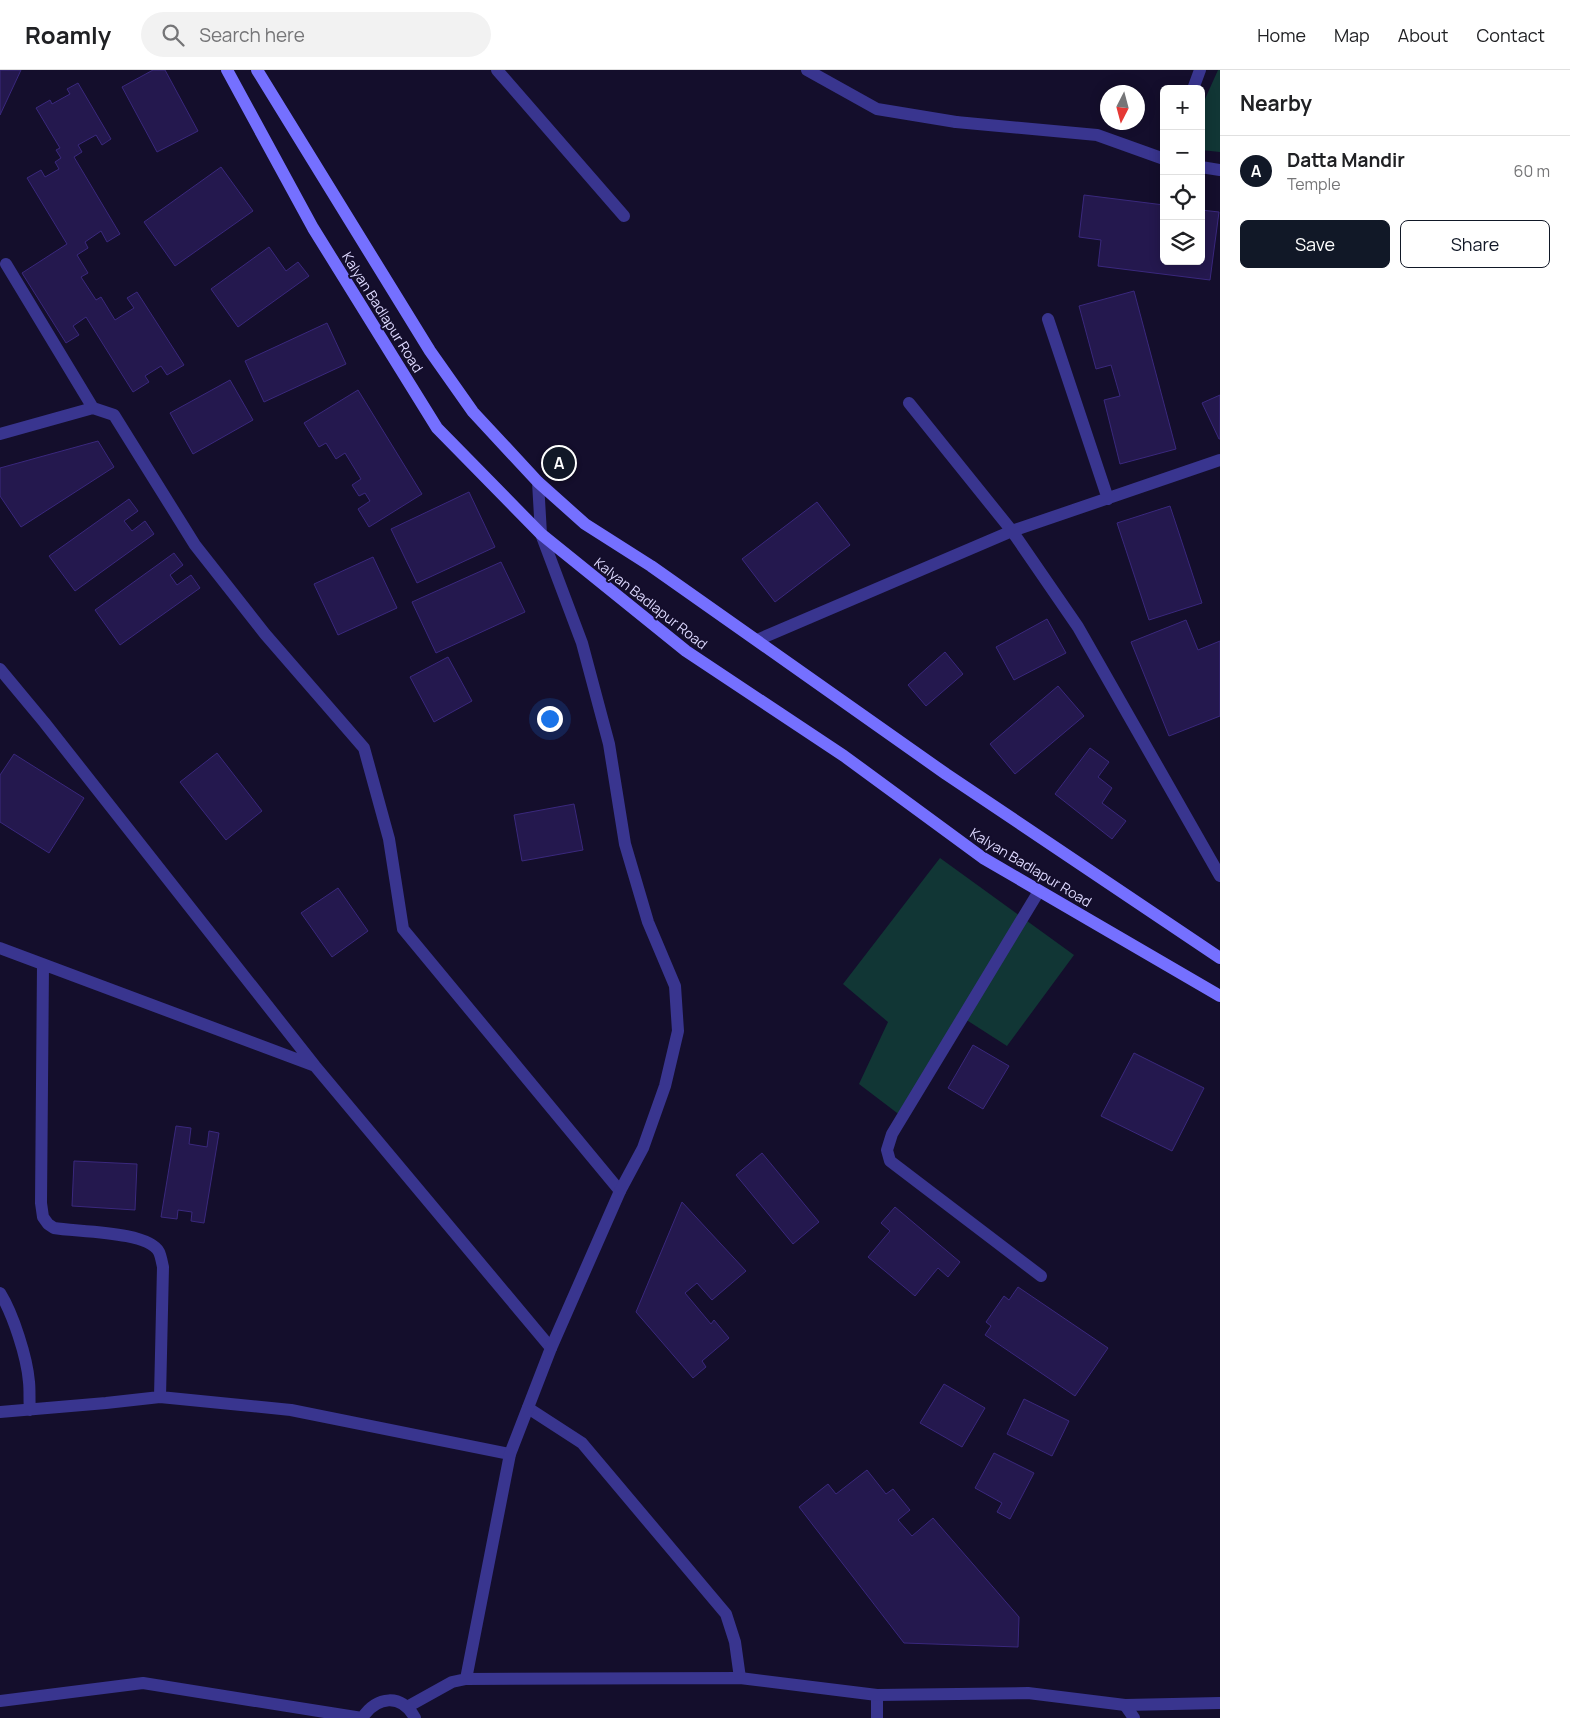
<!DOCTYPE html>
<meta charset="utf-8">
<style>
:root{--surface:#fff;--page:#f2f2f2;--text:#202124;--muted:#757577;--line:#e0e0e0;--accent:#111827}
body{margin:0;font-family:Manrope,sans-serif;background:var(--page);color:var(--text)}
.controls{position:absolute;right:15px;top:15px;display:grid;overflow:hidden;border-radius:8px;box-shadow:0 2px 12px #0003}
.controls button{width:45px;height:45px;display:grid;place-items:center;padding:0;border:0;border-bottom:1px solid var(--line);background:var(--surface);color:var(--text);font:25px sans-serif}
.compass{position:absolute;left:1100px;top:15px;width:45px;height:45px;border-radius:50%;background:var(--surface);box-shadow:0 2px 12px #0003;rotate:186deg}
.you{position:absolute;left:549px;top:648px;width:18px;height:18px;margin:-12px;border:4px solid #fff;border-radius:50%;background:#1a73e8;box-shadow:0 0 0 8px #1a73e833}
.badge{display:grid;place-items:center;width:32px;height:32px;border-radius:50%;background:var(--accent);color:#fff;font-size:16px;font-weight:700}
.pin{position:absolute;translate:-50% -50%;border:2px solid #fff;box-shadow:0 1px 5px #0006}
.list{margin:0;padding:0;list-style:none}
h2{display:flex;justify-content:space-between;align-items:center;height:65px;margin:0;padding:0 20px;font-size:21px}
h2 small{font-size:16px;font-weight:400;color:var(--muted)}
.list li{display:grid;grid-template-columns:32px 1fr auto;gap:15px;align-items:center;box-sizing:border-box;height:70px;padding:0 20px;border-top:1px solid var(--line)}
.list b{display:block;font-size:19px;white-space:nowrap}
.list p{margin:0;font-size:16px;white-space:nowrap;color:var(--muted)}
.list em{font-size:16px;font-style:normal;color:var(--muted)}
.actions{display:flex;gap:10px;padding:15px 20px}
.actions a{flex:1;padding:11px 0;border:1px solid var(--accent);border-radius:8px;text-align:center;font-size:18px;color:var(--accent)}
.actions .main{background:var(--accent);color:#fff}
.icon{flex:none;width:28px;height:28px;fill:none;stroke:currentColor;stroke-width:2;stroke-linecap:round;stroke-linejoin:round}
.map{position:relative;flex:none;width:1220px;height:1648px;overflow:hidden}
header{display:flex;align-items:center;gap:30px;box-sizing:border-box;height:70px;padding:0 25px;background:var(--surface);border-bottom:1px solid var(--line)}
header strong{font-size:24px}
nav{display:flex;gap:28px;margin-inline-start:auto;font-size:18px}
.search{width:350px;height:45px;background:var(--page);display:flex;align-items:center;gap:12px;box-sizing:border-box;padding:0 18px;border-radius:28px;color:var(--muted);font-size:19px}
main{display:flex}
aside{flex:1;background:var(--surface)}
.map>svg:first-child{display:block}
</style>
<header>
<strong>Roamly</strong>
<div class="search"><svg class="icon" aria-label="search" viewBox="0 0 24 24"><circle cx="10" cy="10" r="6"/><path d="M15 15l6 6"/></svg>Search here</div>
<nav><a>Home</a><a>Map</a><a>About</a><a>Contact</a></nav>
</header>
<main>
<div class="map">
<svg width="1220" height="1648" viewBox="0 0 1220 1648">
<rect width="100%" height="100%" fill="#140e2c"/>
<!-- green -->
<path fill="#113635" d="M1218,0H1220V82L1201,80V38Z
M940,788L1074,885L1007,976L965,949L905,1049L859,1014L888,952L843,914Z"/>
<!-- building -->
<path fill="#24184e" stroke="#3a287d" d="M0,0H21L0,45Z
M153,0H165L198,61L157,82L122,17Z
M78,13L111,69L102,75L96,65L78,75L82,82L74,87L120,164L107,172L101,161L85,172L88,178L77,185L88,203L81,207L96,230L101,227L115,250L134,238L127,228L137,222L184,295L167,305L161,296L145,306L149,312L133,322L86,247L73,256L79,265L66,273L22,203L67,174L27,108L41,100L45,107L59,99L55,92L61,88L56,80L60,78L36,38L50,30L52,34L70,24L67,19Z
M221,97L253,141L175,196L144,152Z
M1084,125L1164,135V191H1201V140L1219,142L1210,210L1098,196L1101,170L1079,167Z
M269,177L286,201L298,192L309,206L238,257L211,219Z
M1134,221L1176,379L1120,394L1104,330L1120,326L1111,295L1096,299L1079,236Z
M327,253L346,294L264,332L245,291Z
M230,310L253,350L193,384L170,343Z
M358,320L422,424L369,457L358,439L370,431L365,423L359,426L352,415L361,409L345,383L336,389L326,373L319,377L304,353Z
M1220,325V369H1219L1202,333Z
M98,371L114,397L21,457L0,426V398Z
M469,422L495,477L417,513L391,459Z
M129,429L138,441L124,451L132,461L145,451L154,464L75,521L49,486Z
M817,432L850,475L775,532L742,489Z
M1170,436L1202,533L1149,550L1117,453Z
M174,483L183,495L170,505L177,515L191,505L200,518L120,575L95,540Z
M373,487L397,538L338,565L314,514Z
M501,492L525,542L436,583L412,532Z
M1047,549L1066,583L1014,610L996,577Z
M1186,550L1198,580L1220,571V646L1169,666L1131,572Z
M945,582L963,604L926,636L908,615Z
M448,587L472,631L434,652L410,607Z
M1058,616L1084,646L1015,704L990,674Z
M1090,678L1109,692L1098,707L1112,718L1102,733L1126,751L1112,769L1055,724Z
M217,683L262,741L226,770L180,712Z
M14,684L84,728L49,783L0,752V705Z
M574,734L583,780L522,791L514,745Z
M338,818L368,861L332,887L301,843Z
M973,975L1009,996L983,1039L948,1018Z
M1134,983L1204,1018L1172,1081L1101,1046Z
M176,1056L191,1058L189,1074L207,1077L209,1061L219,1063L204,1153L191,1151L192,1142L178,1140L177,1149L161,1147Z
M762,1083L819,1152L793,1174L736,1105Z
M74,1091L137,1094L135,1140L72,1136Z
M682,1132L746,1201L712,1230L697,1213L685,1223L711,1254L714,1250L729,1268L702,1291L706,1297L693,1308L636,1242Z
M895,1137L960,1192L948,1207L938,1198L915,1226L868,1187L890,1161L881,1153Z
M1018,1217L1108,1278L1075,1326L985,1265L991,1256L986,1252L1004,1226L1009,1230Z
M944,1314L985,1338L962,1377L920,1353Z
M1024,1329L1069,1351L1052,1386L1007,1364Z
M994,1383L1034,1403L1010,1449L997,1442L1002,1433L975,1418Z
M867,1400L886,1424L893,1419L910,1440L898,1450L912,1466L933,1448L1019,1547L1018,1577L904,1573L799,1437L828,1414L836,1424Z"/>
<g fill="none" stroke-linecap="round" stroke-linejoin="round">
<!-- pedestrian -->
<path stroke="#39358f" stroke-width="12" d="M807,0L877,39L956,52"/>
<!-- minor -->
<path stroke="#39358f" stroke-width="12" d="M497,0L624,146
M1193,19L1200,0
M956,52L1097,65L1164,89
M1201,97L1220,100
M6,194L93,338
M1048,249L1108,429
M909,333L1012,461L1078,557L1220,806
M0,364L93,338L114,345L195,475L265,564L364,678L389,769L403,859L620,1121
M757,570L1012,461L1220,390
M0,599L44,652L315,996L551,1278
M1039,821L892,1064L887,1080L890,1091L1041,1206
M0,878L315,996
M43,895L41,1133L43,1147L48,1154L54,1158C77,1162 148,1161 159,1182C161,1186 162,1193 163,1197L160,1327
M0,1223C13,1244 27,1287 29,1312C30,1321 29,1331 30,1340
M528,1338L582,1373L726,1544L735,1572L740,1608
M0,1342L106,1333L160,1327L291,1340L510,1384
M877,1625V1648
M1125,1635L1134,1648"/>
<!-- tertiary -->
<path stroke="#39358f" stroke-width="12" d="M466,1609L510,1384L551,1278L620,1121L643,1078L665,1016L678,961L675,916L648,852L625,774L609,674L582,573L541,464L538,412
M0,1631L143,1613L362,1648
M407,1637L452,1612L466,1609L740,1608L877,1625L1028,1623L1125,1635L1220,1633
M362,1648C377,1626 401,1623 415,1648"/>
<!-- secondary -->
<path stroke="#7570ff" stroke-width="12" d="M227,0L313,158L437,358L541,464L686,581L844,686L983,788L1220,926
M257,0L430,281L473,342L538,412L585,454L651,496L946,704L1220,888"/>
</g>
<g text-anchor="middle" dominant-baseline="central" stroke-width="4" stroke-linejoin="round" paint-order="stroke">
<!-- street labels -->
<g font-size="14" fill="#ded9ff" stroke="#140e2c">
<text transform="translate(383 242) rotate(58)">Kalyan Badlapur Road</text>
<text transform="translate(651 533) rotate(38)">Kalyan Badlapur Road</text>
<text transform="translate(1031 797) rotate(31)">Kalyan Badlapur Road</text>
</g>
</g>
</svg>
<div class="controls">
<button>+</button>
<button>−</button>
<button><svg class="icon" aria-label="locate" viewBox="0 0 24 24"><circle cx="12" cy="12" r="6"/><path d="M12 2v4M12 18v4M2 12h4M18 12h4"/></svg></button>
<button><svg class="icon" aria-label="layers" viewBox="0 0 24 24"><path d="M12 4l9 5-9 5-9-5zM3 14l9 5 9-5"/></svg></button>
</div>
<svg class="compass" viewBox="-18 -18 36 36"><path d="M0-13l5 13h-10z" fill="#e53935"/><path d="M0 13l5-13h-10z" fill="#757577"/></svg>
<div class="you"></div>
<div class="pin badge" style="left:559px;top:393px">A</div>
</div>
<aside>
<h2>Nearby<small></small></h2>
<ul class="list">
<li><span class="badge">A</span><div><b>Datta Mandir</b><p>Temple</p></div><em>60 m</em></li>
</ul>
<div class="actions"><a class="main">Save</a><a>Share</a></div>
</aside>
</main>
